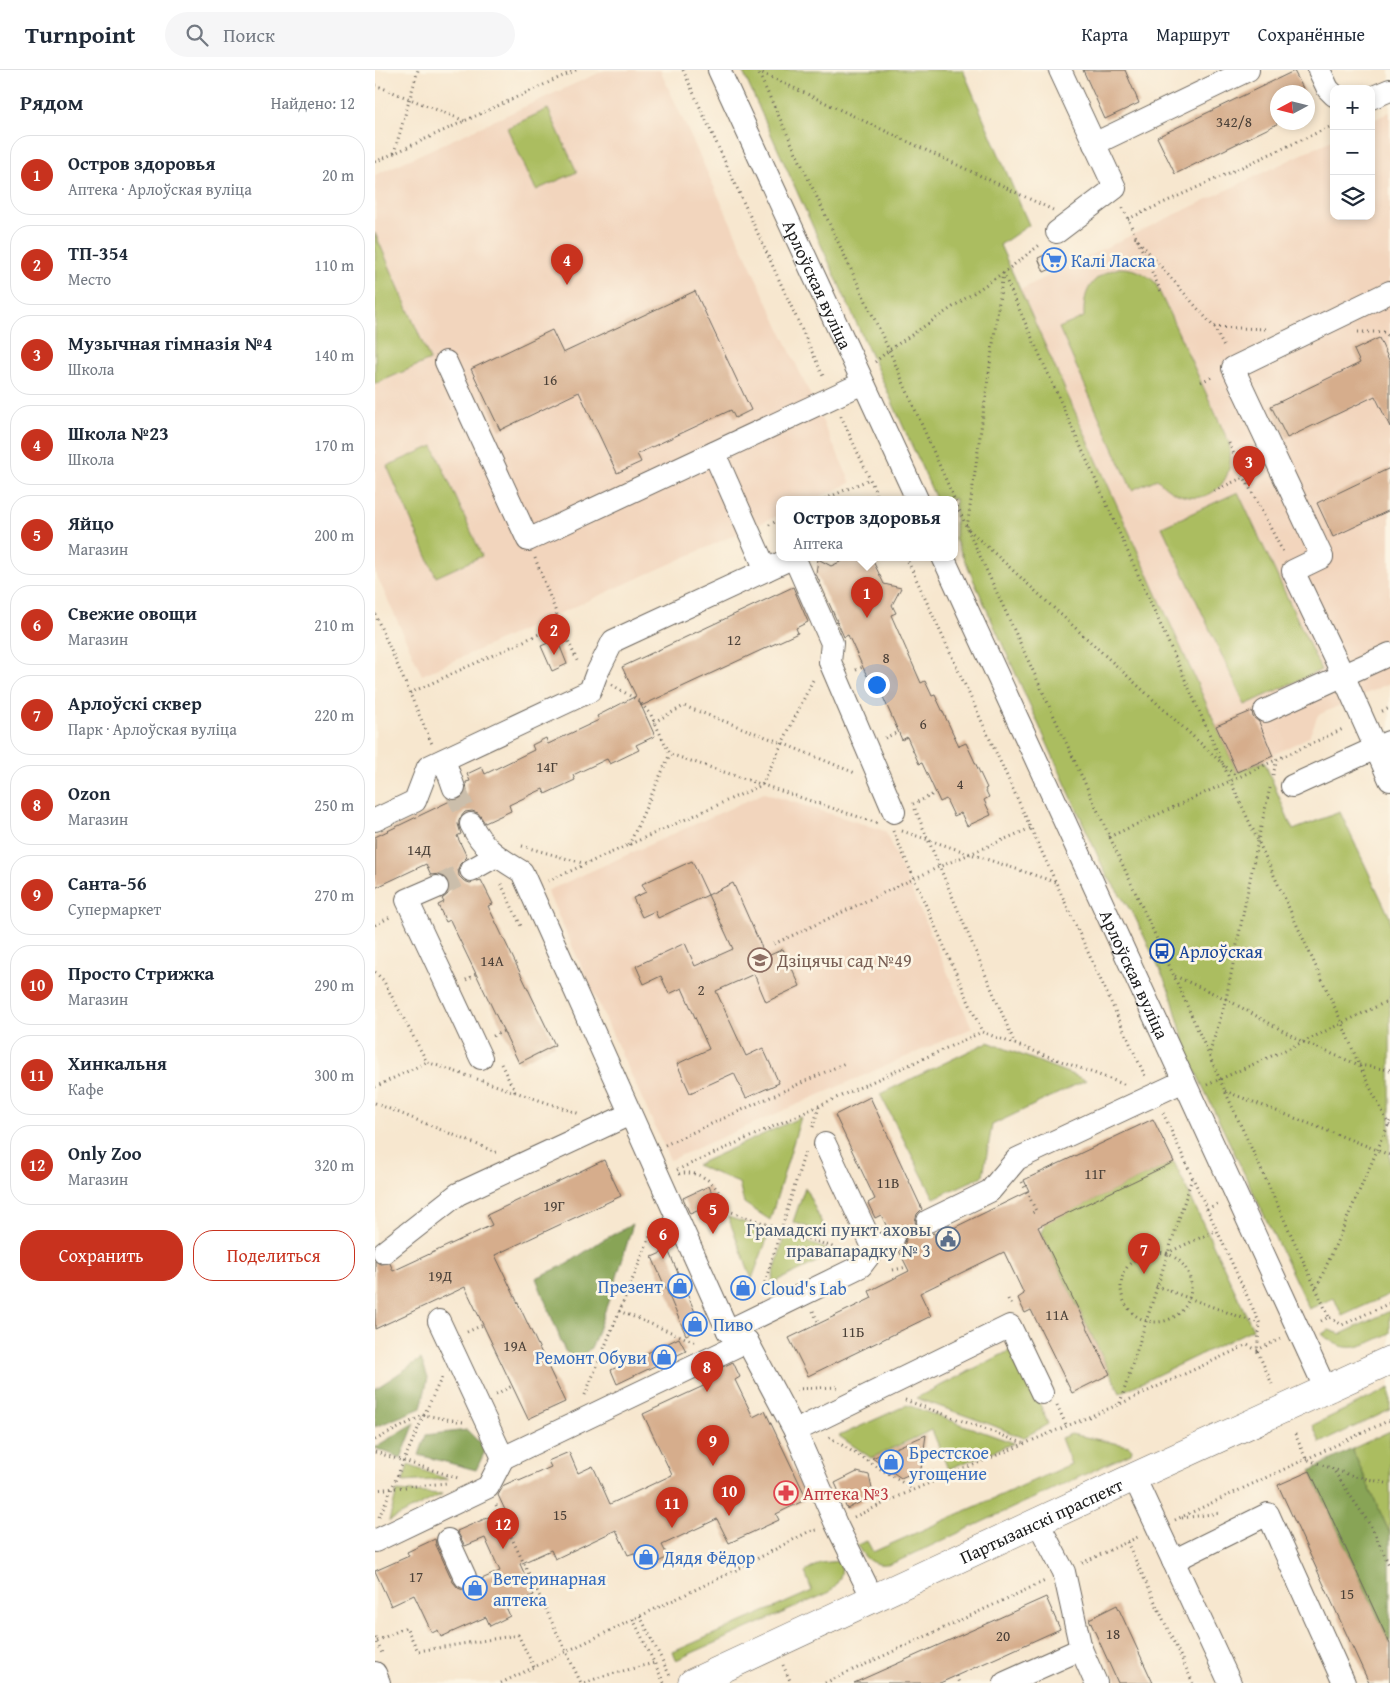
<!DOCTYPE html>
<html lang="ru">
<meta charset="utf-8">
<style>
:root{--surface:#fff;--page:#f6f6f7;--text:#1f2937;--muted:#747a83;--line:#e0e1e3;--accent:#c8321e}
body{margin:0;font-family:"Gentium Book Plus",serif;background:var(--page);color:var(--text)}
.controls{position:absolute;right:15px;top:15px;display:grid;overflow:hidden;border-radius:10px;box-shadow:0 2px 8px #0003}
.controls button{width:45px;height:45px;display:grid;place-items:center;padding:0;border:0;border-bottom:1px solid var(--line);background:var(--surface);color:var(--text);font:25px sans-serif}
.compass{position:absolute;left:895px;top:15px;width:45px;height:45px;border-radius:50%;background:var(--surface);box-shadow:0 2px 8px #0003;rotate:263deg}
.you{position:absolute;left:501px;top:614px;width:18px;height:18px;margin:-12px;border:4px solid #fff;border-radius:50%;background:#1a73e8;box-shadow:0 0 0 8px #1a73e833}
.badge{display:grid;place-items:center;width:32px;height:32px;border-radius:50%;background:var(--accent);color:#fff;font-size:16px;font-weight:700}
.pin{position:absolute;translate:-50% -41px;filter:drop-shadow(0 1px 2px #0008)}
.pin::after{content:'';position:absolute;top:26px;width:18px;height:15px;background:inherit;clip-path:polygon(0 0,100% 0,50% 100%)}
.popup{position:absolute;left:401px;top:426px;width:182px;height:65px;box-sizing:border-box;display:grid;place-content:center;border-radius:10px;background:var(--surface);filter:drop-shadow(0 1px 4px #0005);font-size:16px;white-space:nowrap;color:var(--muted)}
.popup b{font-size:19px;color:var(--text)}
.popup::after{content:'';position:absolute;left:50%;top:100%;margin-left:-10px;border:10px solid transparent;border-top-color:var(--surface)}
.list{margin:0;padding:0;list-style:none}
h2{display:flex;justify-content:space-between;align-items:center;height:65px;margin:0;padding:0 20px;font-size:21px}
h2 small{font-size:16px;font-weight:400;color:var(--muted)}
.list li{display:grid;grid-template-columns:32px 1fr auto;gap:15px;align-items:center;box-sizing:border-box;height:80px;margin:0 10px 10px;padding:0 10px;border:1px solid var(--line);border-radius:20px}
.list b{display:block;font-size:19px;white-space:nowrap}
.list p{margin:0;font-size:16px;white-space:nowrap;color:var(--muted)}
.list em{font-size:16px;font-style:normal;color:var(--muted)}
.actions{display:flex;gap:10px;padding:15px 20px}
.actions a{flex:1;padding:11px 0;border:1px solid var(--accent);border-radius:20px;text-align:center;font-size:18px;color:var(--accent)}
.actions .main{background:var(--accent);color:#fff}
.icon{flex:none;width:28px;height:28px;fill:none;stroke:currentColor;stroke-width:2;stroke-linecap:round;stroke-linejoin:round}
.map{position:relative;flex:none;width:1015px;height:1613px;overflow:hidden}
header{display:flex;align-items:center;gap:30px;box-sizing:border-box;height:70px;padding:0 25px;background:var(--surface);border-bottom:1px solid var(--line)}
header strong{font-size:24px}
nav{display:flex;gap:28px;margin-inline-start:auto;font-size:18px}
.search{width:350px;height:45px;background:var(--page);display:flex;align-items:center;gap:12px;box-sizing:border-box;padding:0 18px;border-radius:28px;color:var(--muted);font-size:19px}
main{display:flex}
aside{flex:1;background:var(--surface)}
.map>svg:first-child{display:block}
</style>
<header>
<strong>Turnpoint</strong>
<div class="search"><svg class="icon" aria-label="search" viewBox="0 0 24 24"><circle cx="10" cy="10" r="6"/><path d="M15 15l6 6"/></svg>Поиск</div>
<nav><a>Карта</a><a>Маршрут</a><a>Сохранённые</a></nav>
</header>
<main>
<aside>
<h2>Рядом<small>Найдено: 12</small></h2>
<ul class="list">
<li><span class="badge">1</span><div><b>Остров здоровья</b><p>Аптека · Арлоўская вуліца</p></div><em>20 m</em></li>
<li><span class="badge">2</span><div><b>ТП-354</b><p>Место</p></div><em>110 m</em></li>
<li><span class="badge">3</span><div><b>Музычная гімназія №4</b><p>Школа</p></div><em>140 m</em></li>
<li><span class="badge">4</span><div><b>Школа №23</b><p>Школа</p></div><em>170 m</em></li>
<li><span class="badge">5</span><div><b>Яйцо</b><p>Магазин</p></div><em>200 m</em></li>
<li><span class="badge">6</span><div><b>Свежие овощи</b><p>Магазин</p></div><em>210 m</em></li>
<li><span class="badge">7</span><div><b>Арлоўскі сквер</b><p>Парк · Арлоўская вуліца</p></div><em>220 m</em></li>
<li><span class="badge">8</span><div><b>Ozon</b><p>Магазин</p></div><em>250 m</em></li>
<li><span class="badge">9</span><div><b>Санта-56</b><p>Супермаркет</p></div><em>270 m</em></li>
<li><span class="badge">10</span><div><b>Просто Стрижка</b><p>Магазин</p></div><em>290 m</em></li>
<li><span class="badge">11</span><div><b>Хинкальня</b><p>Кафе</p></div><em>300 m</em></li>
<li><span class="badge">12</span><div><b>Only Zoo</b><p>Магазин</p></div><em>320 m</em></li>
</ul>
<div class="actions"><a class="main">Сохранить</a><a>Поделиться</a></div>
</aside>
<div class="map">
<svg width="1015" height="1613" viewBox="0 0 1015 1613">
<rect width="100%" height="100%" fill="#fcf5e5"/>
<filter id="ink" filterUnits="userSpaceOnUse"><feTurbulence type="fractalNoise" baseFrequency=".02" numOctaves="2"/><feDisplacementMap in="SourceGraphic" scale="10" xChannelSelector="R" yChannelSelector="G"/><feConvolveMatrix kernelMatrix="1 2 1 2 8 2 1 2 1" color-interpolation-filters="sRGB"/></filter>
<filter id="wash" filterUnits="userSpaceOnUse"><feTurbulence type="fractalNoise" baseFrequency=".0096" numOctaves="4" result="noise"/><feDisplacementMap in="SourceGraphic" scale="20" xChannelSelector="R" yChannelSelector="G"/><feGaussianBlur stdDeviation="1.12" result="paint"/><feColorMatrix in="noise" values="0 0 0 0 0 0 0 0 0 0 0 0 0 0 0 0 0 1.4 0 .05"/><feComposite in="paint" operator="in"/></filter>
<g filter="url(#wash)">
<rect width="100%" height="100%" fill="#f7e7cf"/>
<!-- built -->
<path fill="#f2d5bd" d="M230,0H285L476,413L440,429H404V445L47,605L0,502V105Z
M1015,42V613L943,645L934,667L862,702L645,220L715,185L959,69V146H996V51Z
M389,723L510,761L597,958L295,1090L172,821Z"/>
<!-- green -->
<path fill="#abbd60" stroke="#646c3e" d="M367,0H588L654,155L625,175L862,702L889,691L918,760L965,742L1015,848V1224L967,1246L959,1228L934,1239L814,988L795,922L760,847L731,804L580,469V429H561Z
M173,39L202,102L161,120L132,58Z
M0,163L55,290L0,314Z
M744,198C759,198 768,202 780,212L854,373C864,424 816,446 782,409L757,420L684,258L709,247C708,220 716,206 744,198Z
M58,376L107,486L61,507L12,396Z
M863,422L946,600L870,635L787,457Z
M613,972L711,1010L617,1055L608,1106L559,1128L505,1024Z
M426,1047L395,1150L369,1133L364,1113L321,1095Z
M799,1092L878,1259L745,1323L667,1164L670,1153Z
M430,1117L452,1164L418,1152Z
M353,1147L395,1161L377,1209Z
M410,1163L460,1183L396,1214Z
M1015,1241V1263C988,1276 972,1287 947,1264L954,1260L966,1264Z
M642,1277L673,1354L648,1368L617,1355L541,1328Z
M1015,1318V1340L945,1373L938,1355Z
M532,1335L639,1373L573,1399L557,1360L496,1388L464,1366Z
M1015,1361V1464L977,1379Z
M696,1364L754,1376L757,1379L756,1383L521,1492C501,1498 491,1492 482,1475L492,1471L498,1482L696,1394L686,1368Z
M33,1395L72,1409L28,1412Z
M22,1421L67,1424L14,1451Z
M465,1491C469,1504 464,1512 455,1522L301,1590L298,1582L437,1521L430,1502L445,1493Z"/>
<!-- forest -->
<path fill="#88a456" stroke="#526039" d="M258,1154L241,1210L217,1277L202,1290L190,1281L161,1208L192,1194L226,1171Z
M46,1289L53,1308L46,1338L0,1357V1319Z
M40,1353L26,1388L0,1378V1377Z
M92,1360L111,1379L101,1400L44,1385L51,1365Z
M977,1379L1015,1464V1574L935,1401Z"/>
<g id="blocks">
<!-- building -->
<path fill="#d6ad8c" d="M708,0H750L764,33L730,49Z
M919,1L930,22H902V54L800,104L782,67Z
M683,179L690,193L669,202L663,188Z
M320,221L376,340L360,348L356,340L262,384L266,392L242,403L204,322L125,360L96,299L177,260L188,283Z
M1004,268L1015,292V357L1000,326L912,368L896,336L985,293L979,280Z
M1015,398V440L958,467L942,433Z
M476,487H496L509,514L526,518L517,535L521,543L516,545L546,613L550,611L557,626L560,625L584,676L591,673L612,718L610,719L614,727L609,730L616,745L592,756L586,743L579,746L571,729L565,732L547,693L544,694L532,667L527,670L498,604L492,606L473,565L469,567L441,504L443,489L456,496Z
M418,517L433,552L421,558L423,563L266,636L264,631L280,666L261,675L264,680L235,694L232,689L198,705L200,710L170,724L168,719L134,735L136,741L110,753L103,743L97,741L90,742L85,748L83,754L86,764L82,766L92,787L85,794L83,799L84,806L89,811L95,813L106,810L118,834L113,836L180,975L144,993L75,850L71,852L63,835L69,832L67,829L73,824L75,818L74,811L70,807L64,804L56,805L51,794L0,818V767L75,731L74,730H84L89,727L92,721L91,712L95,711L92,704L107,697L110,704L159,680L157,675L171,668L173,674L224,650L222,646L261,626L247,597Z
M182,569L192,594L177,601L166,576Z
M877,641L878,647L884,652L898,686L862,702L841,656Z
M317,791L333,825L283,848L280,841L267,847L258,828L271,822L267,814Z
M358,813L391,887L408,879L425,916L391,932L379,904L341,921L371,986L388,978L404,1013L371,1028L359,1003L315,1023L302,994L334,979L307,918L294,924L286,906L269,914L261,896L310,873L320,896L358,879L333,825Z
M495,1027L547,1139L542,1144L540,1151L541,1156L546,1162L553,1164L559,1163L560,1167L654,1121L649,1110L778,1049L799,1092L663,1157L735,1304L697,1323L656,1240L650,1243L646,1235L643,1228L649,1224L629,1182L545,1223L556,1246L433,1306L414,1268L497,1228L494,1221L534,1201L524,1181L529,1176L531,1170L530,1163L525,1158L519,1156L512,1157L506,1145L500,1148L493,1133L500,1129L460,1045Z
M229,1090L246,1126L120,1185L190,1332L153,1349L90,1217L0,1259V1191L5,1194L15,1193L18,1201L117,1155L112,1145Z
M334,1116L341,1133L315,1144L308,1128Z
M293,1180L327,1258L311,1265L277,1187Z
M304,1268L311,1281L242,1314L236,1300Z
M358,1292L365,1307L360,1310L378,1347L390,1341L432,1429L401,1444L404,1450L354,1473L342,1449L287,1475L293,1487L267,1500L259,1483L253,1485L241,1460L180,1489L176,1480L145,1494L159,1525L131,1537L135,1546L115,1556L111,1547L66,1567L63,1560L57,1563L39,1525L16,1536L0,1501L34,1486L32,1482L60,1469L61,1475L78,1512L83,1518L88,1520L95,1519L100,1515L102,1511L125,1501L110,1468L90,1476L82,1461L130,1440L123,1425L129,1415L143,1409L144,1411L176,1397L173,1391L194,1382L203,1403L218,1396L235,1434L297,1405L268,1344L337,1312L333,1304Z
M551,1365L546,1399L526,1408L497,1388Z
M935,1401L1015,1574V1613H994L903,1415Z
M482,1402L494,1405L497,1419L495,1427L472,1439L460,1413Z
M671,1527L685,1559L621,1588L565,1613H479Z
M742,1535L778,1613H743L714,1549Z"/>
</g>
</g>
<g filter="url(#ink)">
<use href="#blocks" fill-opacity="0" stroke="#69635b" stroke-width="1"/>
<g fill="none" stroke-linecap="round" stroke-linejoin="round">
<!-- minor-tunnel -->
<path stroke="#cbbeab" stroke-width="22" stroke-dasharray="22 11" stroke-linecap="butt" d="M79,718L96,754
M62,817L96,800"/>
<!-- minor casing -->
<g stroke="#69635b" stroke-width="24">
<g id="minor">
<path id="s1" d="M344,0L542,429"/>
<path d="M944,0L953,19L959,25"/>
<path d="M996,28L1015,20"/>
<path d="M719,74L873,0"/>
<path d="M682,162L740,118L685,0"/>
<path d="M1015,222L858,298L947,487L918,501L968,605L1015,710"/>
<path d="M71,292L153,470L488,313"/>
<path d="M339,383L391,500"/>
<path d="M419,487L457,573L455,592L519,742"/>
<path id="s2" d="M568,487L951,1320"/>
<path d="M890,641L1015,584"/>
<path d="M69,690L79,718"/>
<path d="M917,716L1014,672"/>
<path d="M0,750L40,731L53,697L215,621L221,605L238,571L419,487"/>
<path d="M96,754C109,780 123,787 147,802L353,1261L372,1271L420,1361L461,1454L498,1529"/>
<path d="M96,800L121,786"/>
<path d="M62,817L32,830L106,988"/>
<path d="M450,1074L499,1179"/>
<path d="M553,1151L615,1121L642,1089L809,1011"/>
<path d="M9,1182L83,1124L255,1044"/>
<path d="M64,1251L128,1388L372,1271"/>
<path d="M353,1261L486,1196L499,1179L518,1169"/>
<path d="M420,1361L635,1256L667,1323"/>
<path d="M759,1407L855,1613"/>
<path d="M663,1453L689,1502L706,1579L721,1613"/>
<path d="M73,1470L90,1507"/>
<path d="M0,1471L113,1417L128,1388"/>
<path d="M798,1491L893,1444L969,1613"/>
<path d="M0,1603L4,1613"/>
<path d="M630,1613L706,1579"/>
</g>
</g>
<!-- major casing -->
<g stroke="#69635b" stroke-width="29">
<g id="major">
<path id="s3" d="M317,1613L759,1407L1015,1290"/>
</g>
</g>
<!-- path -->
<path stroke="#69635b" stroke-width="3" stroke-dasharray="1 4" stroke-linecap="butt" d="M308,0L449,308
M382,0L514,280L592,458L799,906L850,1021L954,1247
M383,1L678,140
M0,15L90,51
M19,83L43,0
M0,92L201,0
M748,138L787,224
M753,149L959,55
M760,167L839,257L850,279
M744,198L770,187
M628,203L855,710L967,953L984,995L1015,1057
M628,203L592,458L862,707
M839,257L890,259
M983,262H1009L1015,268
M500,292L514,280L628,203L666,174
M826,312L839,306
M466,346L504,429
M854,373L869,407L908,482
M839,421L869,407
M450,429L495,409
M394,455L404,450
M531,487L770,1006
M160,488L182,545L203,593
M0,544L57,674
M481,600L488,597
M237,615L264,631L276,645L295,684L502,753
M35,623L186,554
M1007,641L1015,638
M279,652L309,636L407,673L480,703
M510,668L523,662
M898,705L902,689
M538,734L561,723
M540,739L640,974
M518,761L607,962L751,1015
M527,761L680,812
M734,767L970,658
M254,775L295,684
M147,776L211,794
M173,811L387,715L439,608
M126,814L147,858
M0,855L17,846
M399,874L564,797L656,758
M774,887L787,881
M0,902L8,910L52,992L96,1007
M800,906L851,929L928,972L984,995L1015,1000
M91,910L101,904
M118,966L129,961
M835,982L851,929L883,770L895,718
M126,994L140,1022
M102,1009L205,1044
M832,1015L928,972L1015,930
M0,1017L52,992
M850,1021L1015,1085
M0,1033L123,1083
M788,1043L885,1254L882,1280L897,1314
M438,1057L444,1037
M290,1075L470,993
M302,1100L607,962
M304,1104C319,1100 335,1108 343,1121C347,1126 348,1134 351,1140
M647,1112L661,1141L657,1143
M832,1139L842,1134
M324,1149L351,1140L469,1181
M746 1217a35 35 0 1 1 70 0a35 35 0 1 1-70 0Z
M792,1183L842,1160
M518,1200L532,1197
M781,1216L884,1254
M942,1217L1015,1051
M387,1222L430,1082
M633,1229L636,1236
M244,1241L318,1271H321
M438,1241L444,1254
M946,1251L954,1247L967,1255L1015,1233
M92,1262L108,1255
M421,1319L462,1317
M121,1324L137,1316
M210,1325L281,1152
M530,1330L648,1373
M745,1333L817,1108
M682,1335L691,1355
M920,1364L931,1389L975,1405L1015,1414
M454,1367L538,1419
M0,1370L49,1345L67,1307
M0,1382L83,1408
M957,1398L997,1458L1015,1497
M0,1420L72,1413
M121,1435L206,1613
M4,1447L49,1345L88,1352
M479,1447L538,1420L745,1334L872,1275L882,1280L905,1269
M807,1448L845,1443
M800,1450L1015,1350
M752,1472L818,1613
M707,1493L765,1466
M265,1546L295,1606
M258,1549L289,1613
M0,1568L7,1583
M2,1571L31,1557L43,1581L143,1565L159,1597
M408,1595L416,1613
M581,1606L584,1613
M126,1613L359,1501L433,1462L442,1460
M210,1613L225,1607L279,1593
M450,1613L670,1511"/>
<!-- minor -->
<use href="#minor" stroke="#fff" stroke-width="22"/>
<!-- major -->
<use href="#major" stroke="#fff" stroke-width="28"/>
</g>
</g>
<!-- icons -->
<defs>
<g id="supermarket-ring" transform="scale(1.25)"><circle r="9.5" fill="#fcf5e5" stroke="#3f7fe0" stroke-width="1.5"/><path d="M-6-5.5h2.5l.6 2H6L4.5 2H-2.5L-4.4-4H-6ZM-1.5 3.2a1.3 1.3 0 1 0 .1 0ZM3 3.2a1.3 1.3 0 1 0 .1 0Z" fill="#3f7fe0"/></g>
<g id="bus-ring" transform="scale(1.25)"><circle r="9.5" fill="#fcf5e5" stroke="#1a4fb4" stroke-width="1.5"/><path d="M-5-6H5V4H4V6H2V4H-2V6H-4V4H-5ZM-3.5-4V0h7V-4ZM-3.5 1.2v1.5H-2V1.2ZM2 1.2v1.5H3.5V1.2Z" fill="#1a4fb4"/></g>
<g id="school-ring" transform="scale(1.25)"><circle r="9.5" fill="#fcf5e5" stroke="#8d6e63" stroke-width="1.5"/><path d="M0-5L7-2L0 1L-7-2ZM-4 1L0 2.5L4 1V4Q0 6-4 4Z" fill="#8d6e63"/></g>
<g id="civic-ring" transform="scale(1.25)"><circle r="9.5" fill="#fcf5e5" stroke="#5c6f8a" stroke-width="1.5"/><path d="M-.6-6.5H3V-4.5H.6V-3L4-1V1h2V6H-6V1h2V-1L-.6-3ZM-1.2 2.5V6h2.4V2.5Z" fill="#5c6f8a"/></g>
<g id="shop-ring" transform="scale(1.25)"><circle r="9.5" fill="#fcf5e5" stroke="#3f7fe0" stroke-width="1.5"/><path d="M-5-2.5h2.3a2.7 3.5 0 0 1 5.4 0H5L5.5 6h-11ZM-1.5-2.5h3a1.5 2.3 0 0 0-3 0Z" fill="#3f7fe0"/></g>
<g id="pharmacy-ring" transform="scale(1.25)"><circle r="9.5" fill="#fcf5e5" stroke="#e0444e" stroke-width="1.5"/><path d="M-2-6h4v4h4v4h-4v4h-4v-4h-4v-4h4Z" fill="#e0444e"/></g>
</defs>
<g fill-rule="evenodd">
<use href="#supermarket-ring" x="679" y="190"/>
<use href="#bus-ring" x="787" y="881"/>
<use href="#school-ring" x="385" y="890"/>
<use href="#civic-ring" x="573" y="1169"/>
<use href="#shop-ring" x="305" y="1216"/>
<use href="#shop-ring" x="368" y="1218"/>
<use href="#shop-ring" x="320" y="1254"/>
<use href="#shop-ring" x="289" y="1287"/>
<use href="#shop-ring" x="516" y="1392"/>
<use href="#pharmacy-ring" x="411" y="1423"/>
<use href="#shop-ring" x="271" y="1487"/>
<use href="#shop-ring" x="100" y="1518"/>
</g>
<g text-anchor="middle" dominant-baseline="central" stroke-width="5" stroke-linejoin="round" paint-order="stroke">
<!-- number labels -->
<g font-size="15" fill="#4a4038">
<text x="859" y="51">342/8</text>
<text x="175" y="309">16</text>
<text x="359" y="569">12</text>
<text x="511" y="587">8</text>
<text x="548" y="653">6</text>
<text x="172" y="696">14Г</text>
<text x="585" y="713">4</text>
<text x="44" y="779">14Д</text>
<text x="117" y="890">14А</text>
<text x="326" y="919">2</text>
<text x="720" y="1103">11Г</text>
<text x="513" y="1112">11В</text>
<text x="179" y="1135">19Г</text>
<text x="65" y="1205">19Д</text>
<text x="682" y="1244">11А</text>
<text x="478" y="1261">11Б</text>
<text x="140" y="1275">19А</text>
<text x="185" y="1444">15</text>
<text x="41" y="1506">17</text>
<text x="972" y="1523">15</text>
<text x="738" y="1563">18</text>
<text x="628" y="1565">20</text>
</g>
<!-- shop labels -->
<g font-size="18" fill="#366cbe" stroke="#fcf5e5" text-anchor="start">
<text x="696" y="190">Калі Ласка</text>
<text x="288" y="1216" text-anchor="end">Презент</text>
<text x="386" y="1218">Cloud's Lab</text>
<text x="338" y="1254">Пиво</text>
<text x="272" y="1287" text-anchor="end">Ремонт Обуви</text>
<text x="534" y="1382">Брестское<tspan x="534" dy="21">угощение</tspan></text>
<text x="288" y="1487">Дядя Фёдор</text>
<text x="118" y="1508">Ветеринарная<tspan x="118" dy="21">аптека</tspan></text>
</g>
<!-- street labels -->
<g font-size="18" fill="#1c1c1c" stroke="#fcf5e5">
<text stroke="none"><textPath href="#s1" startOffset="236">Арлоўская вуліца</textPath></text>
<text stroke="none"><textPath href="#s2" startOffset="459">Арлоўская вуліца</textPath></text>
<text stroke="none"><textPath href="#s3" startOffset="385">Партызанскі праспект</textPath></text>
</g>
<!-- transit labels -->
<g font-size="18" fill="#164399" stroke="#fcf5e5" text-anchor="start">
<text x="804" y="881">Арлоўская</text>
</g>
<!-- education labels -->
<g font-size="18" fill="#785e54" stroke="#fcf5e5" text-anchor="start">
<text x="402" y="890">Дзіцячы сад №49</text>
</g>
<!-- service labels -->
<g font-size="18" fill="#4e5e75" stroke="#fcf5e5" text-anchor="end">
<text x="556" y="1159">Грамадскі пункт аховы<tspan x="556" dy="21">правапарадку № 3</tspan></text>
</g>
<!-- health labels -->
<g font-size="18" fill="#be3a42" stroke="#fcf5e5" text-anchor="start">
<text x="428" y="1423">Аптека №3</text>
</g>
</g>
</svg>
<div class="controls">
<button>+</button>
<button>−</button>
<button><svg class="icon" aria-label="layers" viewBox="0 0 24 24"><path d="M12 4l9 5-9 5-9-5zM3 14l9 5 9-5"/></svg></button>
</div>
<svg class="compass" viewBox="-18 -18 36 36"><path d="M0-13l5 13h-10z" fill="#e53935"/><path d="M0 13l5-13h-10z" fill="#747a83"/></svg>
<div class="you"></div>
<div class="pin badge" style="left:492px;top:548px">1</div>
<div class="popup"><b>Остров здоровья</b>Аптека</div>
<div class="pin badge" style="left:179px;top:585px">2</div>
<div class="pin badge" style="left:874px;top:417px">3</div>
<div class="pin badge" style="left:192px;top:215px">4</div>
<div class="pin badge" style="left:338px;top:1164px">5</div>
<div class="pin badge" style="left:288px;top:1189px">6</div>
<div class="pin badge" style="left:769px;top:1204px">7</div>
<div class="pin badge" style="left:332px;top:1322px">8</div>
<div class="pin badge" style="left:338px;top:1396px">9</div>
<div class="pin badge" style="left:354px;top:1446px">10</div>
<div class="pin badge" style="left:297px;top:1458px">11</div>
<div class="pin badge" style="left:128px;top:1479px">12</div>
</div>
</main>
